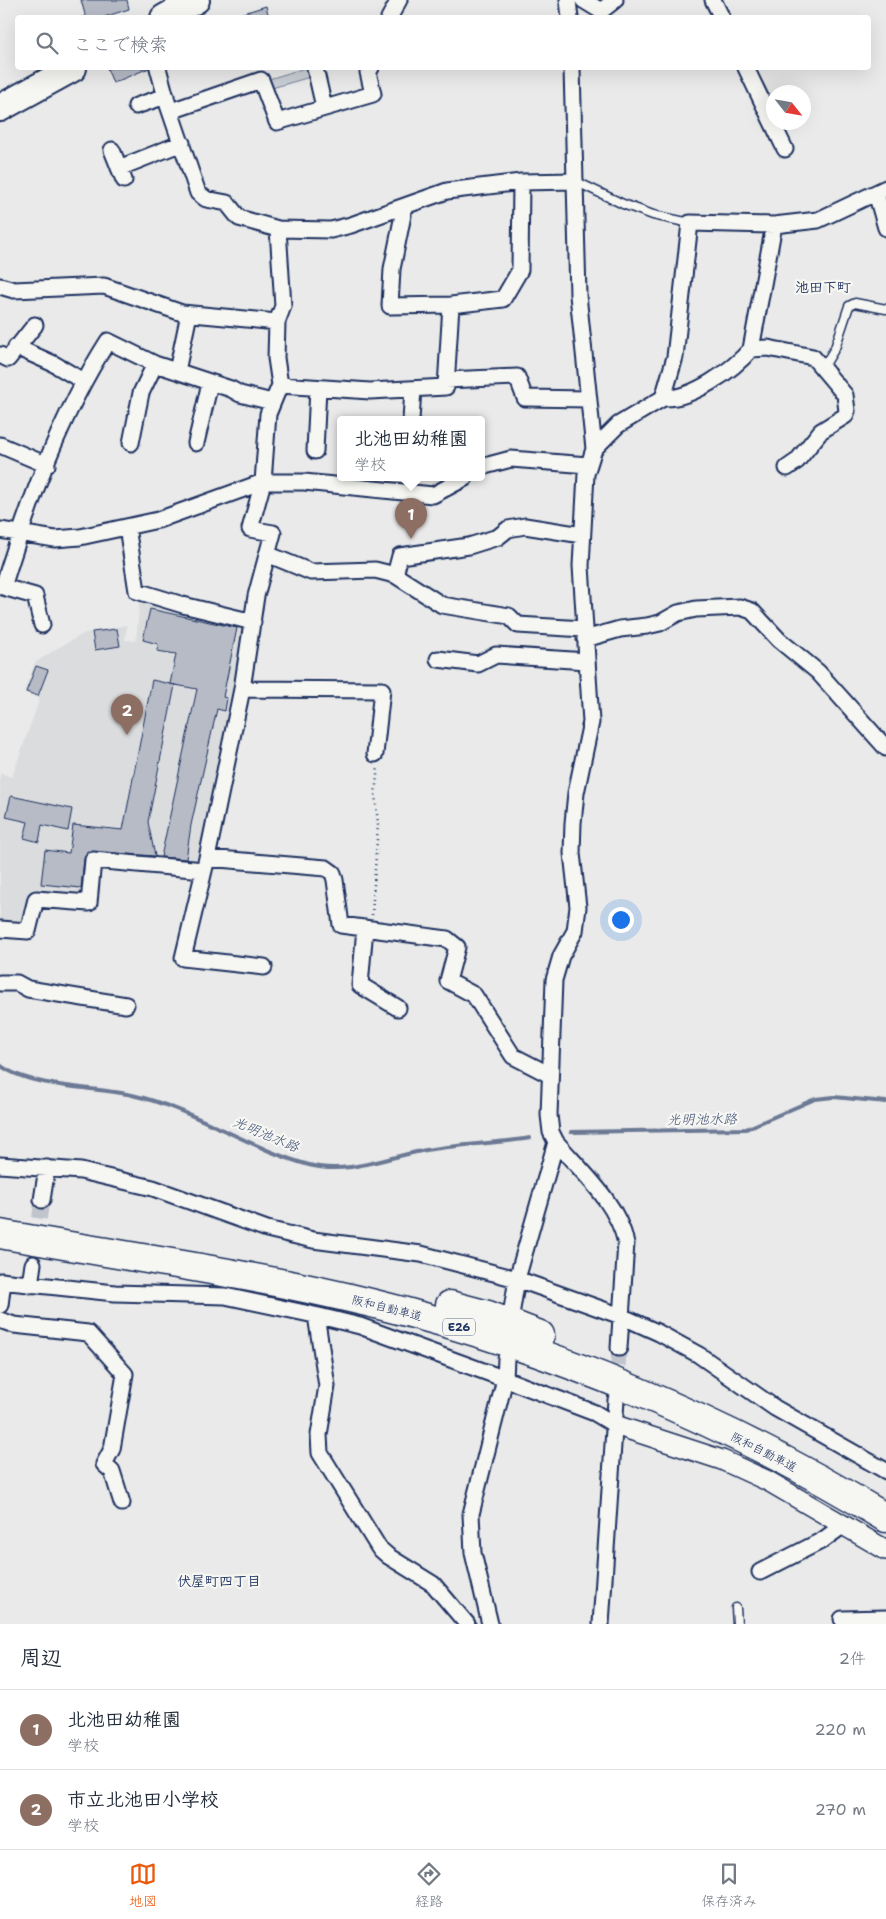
<!DOCTYPE html>
<html lang="ja">
<meta charset="utf-8">
<style>
:root{--surface:#fff;--page:#f2f2f3;--text:#1f2937;--muted:#747a83;--line:#e0e1e3;--accent:#ea580c}
body{margin:0;font-family:"Shantell Sans","Klee One",sans-serif;background:var(--page);color:var(--text)}
.compass{position:absolute;left:766px;top:85px;width:45px;height:45px;border-radius:50%;background:var(--surface);box-shadow:0 5px 20px #0002;rotate:121deg}
.you{position:absolute;left:620px;top:919px;width:18px;height:18px;margin:-12px;border:4px solid #fff;border-radius:50%;background:#1a73e8;box-shadow:0 0 0 8px #1a73e833}
.badge{display:grid;place-items:center;width:32px;height:32px;border-radius:50%;background:var(--accent);color:#fff;font-size:16px;font-weight:700}
.pin{position:absolute;translate:-50% -41px;filter:drop-shadow(0 1px 2px #0008)}
.pin::after{content:'';position:absolute;top:26px;width:18px;height:15px;background:inherit;clip-path:polygon(0 0,100% 0,50% 100%)}
.popup{position:absolute;left:337px;top:416px;width:148px;height:65px;box-sizing:border-box;display:grid;place-content:center;border-radius:5px;background:var(--surface);filter:drop-shadow(0 1px 4px #0005);font-size:16px;white-space:nowrap;color:var(--muted)}
.popup b{font-size:19px;color:var(--text)}
.popup::after{content:'';position:absolute;left:50%;top:100%;margin-left:-10px;border:10px solid transparent;border-top-color:var(--surface)}
.list{margin:0;padding:0;list-style:none}
h2{display:flex;justify-content:space-between;align-items:center;height:65px;margin:0;padding:0 20px;font-size:21px}
h2 small{font-size:16px;font-weight:400;color:var(--muted)}
.list li{display:grid;grid-template-columns:32px 1fr auto;gap:15px;align-items:center;box-sizing:border-box;height:80px;padding:0 20px;border-top:1px solid var(--line)}
.list b{display:block;font-size:19px;white-space:nowrap}
.list p{margin:0;font-size:16px;white-space:nowrap;color:var(--muted)}
.list em{font-size:16px;font-style:normal;color:var(--muted)}
.icon{flex:none;width:28px;height:28px;fill:none;stroke:currentColor;stroke-width:2;stroke-linecap:round;stroke-linejoin:round}
.map{position:relative;flex:none;width:886px;height:1624px;overflow:hidden}
.search{position:absolute;background:var(--surface);box-shadow:0 5px 20px #0002;left:15px;right:15px;top:15px;height:55px;display:flex;align-items:center;gap:12px;box-sizing:border-box;padding:0 18px;border-radius:5px;color:var(--muted);font-size:19px}
.sheet{height:225px;background:var(--surface)}
nav{display:flex;justify-content:space-around;align-items:center;box-sizing:border-box;height:70px;border-top:1px solid var(--line);background:var(--surface);font-size:14px;color:var(--muted)}
nav a{display:grid;justify-items:center;gap:2px}
nav .on{color:var(--accent)}
.map>svg:first-child{display:block}
</style>
<div class="map">
<svg width="886" height="1624" viewBox="0 0 886 1624">
<rect width="100%" height="100%" fill="#e9eae9"/>
<filter id="ink" filterUnits="userSpaceOnUse"><feTurbulence type="fractalNoise" baseFrequency=".02" numOctaves="2"/><feDisplacementMap in="SourceGraphic" scale="10" xChannelSelector="R" yChannelSelector="G"/><feConvolveMatrix kernelMatrix="1 2 1 2 8 2 1 2 1" color-interpolation-filters="sRGB"/></filter>
<g filter="url(#ink)">
<!-- built -->
<path fill="#dadcde" d="M140,598L250,627L203,859L195,866L90,857L86,897L31,894L27,923L0,926V773L12,777L40,698L24,692L35,663L56,649L85,633L127,625L125,640L136,641Z"/>
<!-- green -->
<path fill="#caced5" stroke="#727e9a" d="M305,68H308L310,77L272,88L269,79Z"/>
<g fill="none" stroke-linecap="round" stroke-linejoin="round">
<!-- stream -->
<path stroke="#6c7995" stroke-width="4" d="M0,1065C29,1088 96,1087 132,1095C194,1109 248,1148 309,1165C347,1175 384,1158 421,1151C457,1144 494,1144 530,1138
M571,1132L746,1129L815,1099L834,1097L886,1102"/>
</g>
<!-- building -->
<path fill="#b6bbc6" stroke="#1b2f5e" d="M81,0H127L129,9L101,18H86Z
M266,6L269,18H238L237,15Z
M107,68H149L113,83Z
M150,609L237,628L223,697L227,698L225,711L217,709L191,825L186,859L161,857L197,689L170,684L176,654L157,651L158,644L143,640Z
M117,629L120,646L95,650L92,632Z
M36,666L48,670L38,696L26,692Z
M152,680L175,685L148,822L155,856L87,851L84,859L81,888L41,884L45,850L69,853L73,825L123,830Z
M11,796L72,809L68,831L42,825L39,842L24,838L28,822L6,817Z"/>
<g fill="none" stroke-linecap="round" stroke-linejoin="round">
<!-- minor-tunnel -->
<path stroke="#c0c5cd" stroke-width="15" stroke-dasharray="15 8" stroke-linecap="butt" d="M33,1264L42,1200
M617,1389L619,1348"/>
<!-- service casing -->
<g stroke="#1b2f5e" stroke-width="11">
<path id="service" d="M575,181L623,204L653,215L690,223
M823,368L835,348L849,306L855,303L886,309
M736,1608L737,1624"/>
</g>
<!-- minor casing -->
<g stroke="#1b2f5e" stroke-width="19">
<path id="minor" d="M568,0L570,18
M583,0L601,11L615,0
M713,0L722,18
M389,18L399,0
M158,68L168,105L198,193L206,199L227,203L239,218L278,229L331,230L351,225L447,191L521,182L575,181
M315,68L324,107
M572,68L578,295L594,449L586,474L581,566L591,722L576,793L573,823L572,853L578,907L575,931L561,956L554,980L549,1115L551,1132L556,1142C582,1172 617,1202 626,1243L619,1348
M746,68L785,149
M136,106L166,96
M171,111L261,80L277,122L373,94L368,72L371,68
M112,150L124,180
M119,168L182,143
M876,193L886,228
M402,208L403,215L392,269L390,306L451,305
M0,286L14,290L104,286L182,313L277,322
M16,347L54,364L83,381
M751,349L768,348L813,357L845,395L847,411L845,416L821,431L797,461L787,468
M0,355L8,359L35,325
M177,371L189,314
M446,380L517,377L525,398L588,399
M280,385L370,391L446,387L451,305L503,299L520,270L521,182
M663,398C691,400 733,370 751,349L774,225
M411,420L413,389
M131,443L141,393L155,364
M196,443L210,383
M0,445L47,465
M594,449L618,425L663,398L675,357L690,223L774,225L818,220L886,188
M315,451L318,388
M481,467L511,459L588,465
M127,527L137,591L183,605L253,622
M0,530L55,539L80,537L158,520L263,482H304L433,495L465,478
M267,554L311,572L375,570L395,575L442,605L509,616L518,625L584,629
M395,575L400,556L469,546L498,537L508,529L525,526L582,535
M42,625L35,596L3,587C29,502 60,416 108,341L155,364L231,389L240,394L272,402
M585,639L620,629L647,626L660,623L678,613L696,609L740,607L752,611L779,640L818,672L886,748
M438,659L478,664L496,655L587,661
M242,689L382,690L375,754
M207,858L326,868L333,873L335,880L341,925L447,939L457,947L448,981L474,995L513,1056L550,1075
M365,928L360,985L398,1008
M0,929L28,931L36,899L89,903L93,860L204,870
M264,967L183,958L207,858L242,689L256,596L273,533L250,529L263,482L268,414L280,385L276,358L277,322L283,306L278,229
M0,983H17L28,989L126,1005
M0,1165L81,1171L153,1188L267,1229L313,1240L421,1254L517,1279L621,1316L659,1333L699,1355L775,1408L886,1471
M42,1200L47,1168
M0,1281L115,1293L225,1296L319,1316L360,1326L505,1379L595,1413L615,1425
M30,1285L33,1264
M0,1305L3,1281
M512,1309L517,1279L556,1142
M319,1316L317,1322L327,1386L319,1435L320,1453L379,1548L388,1556L433,1584L467,1624
M0,1320L14,1325L88,1333L125,1374L112,1449L104,1464L112,1471L122,1503
M760,1572L823,1540L845,1524
M842,1619L886,1618
M490,1624L473,1553L471,1514L505,1379L506,1358
M601,1624L616,1400"/>
</g>
<!-- tertiary casing -->
<g stroke="#1b2f5e" stroke-width="22">
<path id="tertiary" d="M615,1425L722,1460L768,1481L886,1550"/>
</g>
<!-- trunk casing -->
<g stroke="#1b2f5e" stroke-width="30">
<path id="trunk" d="M164,18L196,0
M0,108L73,68"/>
</g>
<!-- motorway casing -->
<g stroke="#1b2f5e" stroke-width="31">
<path id="motorway" d="M0,1234C123,1256 249,1273 371,1303C548,1346 731,1423 886,1518
M450,1305L488,1315L540,1335"/>
</g>
<!-- path -->
<path stroke="#1b2f5e" stroke-width="2.5" stroke-dasharray="1 4" stroke-linecap="butt" d="M372,915L378,824L375,794L378,766"/>
<!-- service -->
<use href="#service" stroke="#f6f6f2" stroke-width="8"/>
<!-- minor -->
<use href="#minor" stroke="#f6f6f2" stroke-width="15"/>
<!-- tertiary -->
<use href="#tertiary" stroke="#f6f6f2" stroke-width="19"/>
<!-- trunk -->
<use href="#trunk" stroke="#f6f6f2" stroke-width="26"/>
<!-- motorway -->
<use href="#motorway" stroke="#f6f6f2" stroke-width="28"/>
</g>
</g>
<g text-anchor="middle" dominant-baseline="central" stroke-width="4.5" stroke-linejoin="round" paint-order="stroke">
<!-- shield labels -->
<rect fill="#f6f6f2" stroke="#5d6b8a" stroke-width="1" x="443" y="1318.5" width="32" height="17" rx="4"/>
<g font-size="11" font-weight="bold" fill="#1b2f5e">
<text x="459" y="1327">E26</text>
</g>
<!-- street labels -->
<g font-size="12" fill="#1b2f5e" stroke="#f6f6f2">
<text transform="translate(387 1308) rotate(14)">阪和自動車道</text>
<text transform="translate(764 1452) rotate(27)">阪和自動車道</text>
</g>
<!-- neighbourhood labels -->
<g font-size="14" font-weight="bold" fill="#1b2f5e" stroke="#f6f6f2">
<text x="823" y="287">池田下町</text>
<text x="219" y="1581">伏屋町四丁目</text>
</g>
<!-- water labels -->
<g font-size="14" font-style="italic" fill="#44547a" stroke="#f6f6f2">
<text transform="translate(702 1119) rotate(-1)">光明池水路</text>
<text transform="translate(266 1134) rotate(23)">光明池水路</text>
</g>
</g>
</svg>
<svg class="compass" viewBox="-18 -18 36 36"><path d="M0-13l5 13h-10z" fill="#e53935"/><path d="M0 13l5-13h-10z" fill="#747a83"/></svg>
<div class="you"></div>
<div class="pin badge" style="left:411px;top:539px;background:#8d6e63">1</div>
<div class="popup"><b>北池田幼稚園</b>学校</div>
<div class="pin badge" style="left:127px;top:735px;background:#8d6e63">2</div>
<div class="search"><svg class="icon" aria-label="search" viewBox="0 0 24 24"><circle cx="10" cy="10" r="6"/><path d="M15 15l6 6"/></svg>ここで検索</div>
</div>
<section class="sheet">
<h2>周辺<small>2件</small></h2>
<ul class="list">
<li><span class="badge" style="background:#8d6e63">1</span><div><b>北池田幼稚園</b><p>学校</p></div><em>220 m</em></li>
<li><span class="badge" style="background:#8d6e63">2</span><div><b>市立北池田小学校</b><p>学校</p></div><em>270 m</em></li>
</ul>
</section>
<nav>
<a class="on"><svg class="icon" aria-label="map" viewBox="0 0 24 24"><path d="M3 6l6-2 6 2 6-2v14l-6 2-6-2-6 2zM9 4v14M15 6v14"/></svg>地図</a>
<a><svg class="icon" aria-label="directions" viewBox="0 0 24 24"><path d="M12 3l9 9-9 9-9-9zM9 14v-3h6M13 9l2 2-2 2"/></svg>経路</a>
<a><svg class="icon" aria-label="saved" viewBox="0 0 24 24"><path d="M7 4h10v16l-5-4-5 4z"/></svg>保存済み</a>
</nav>
